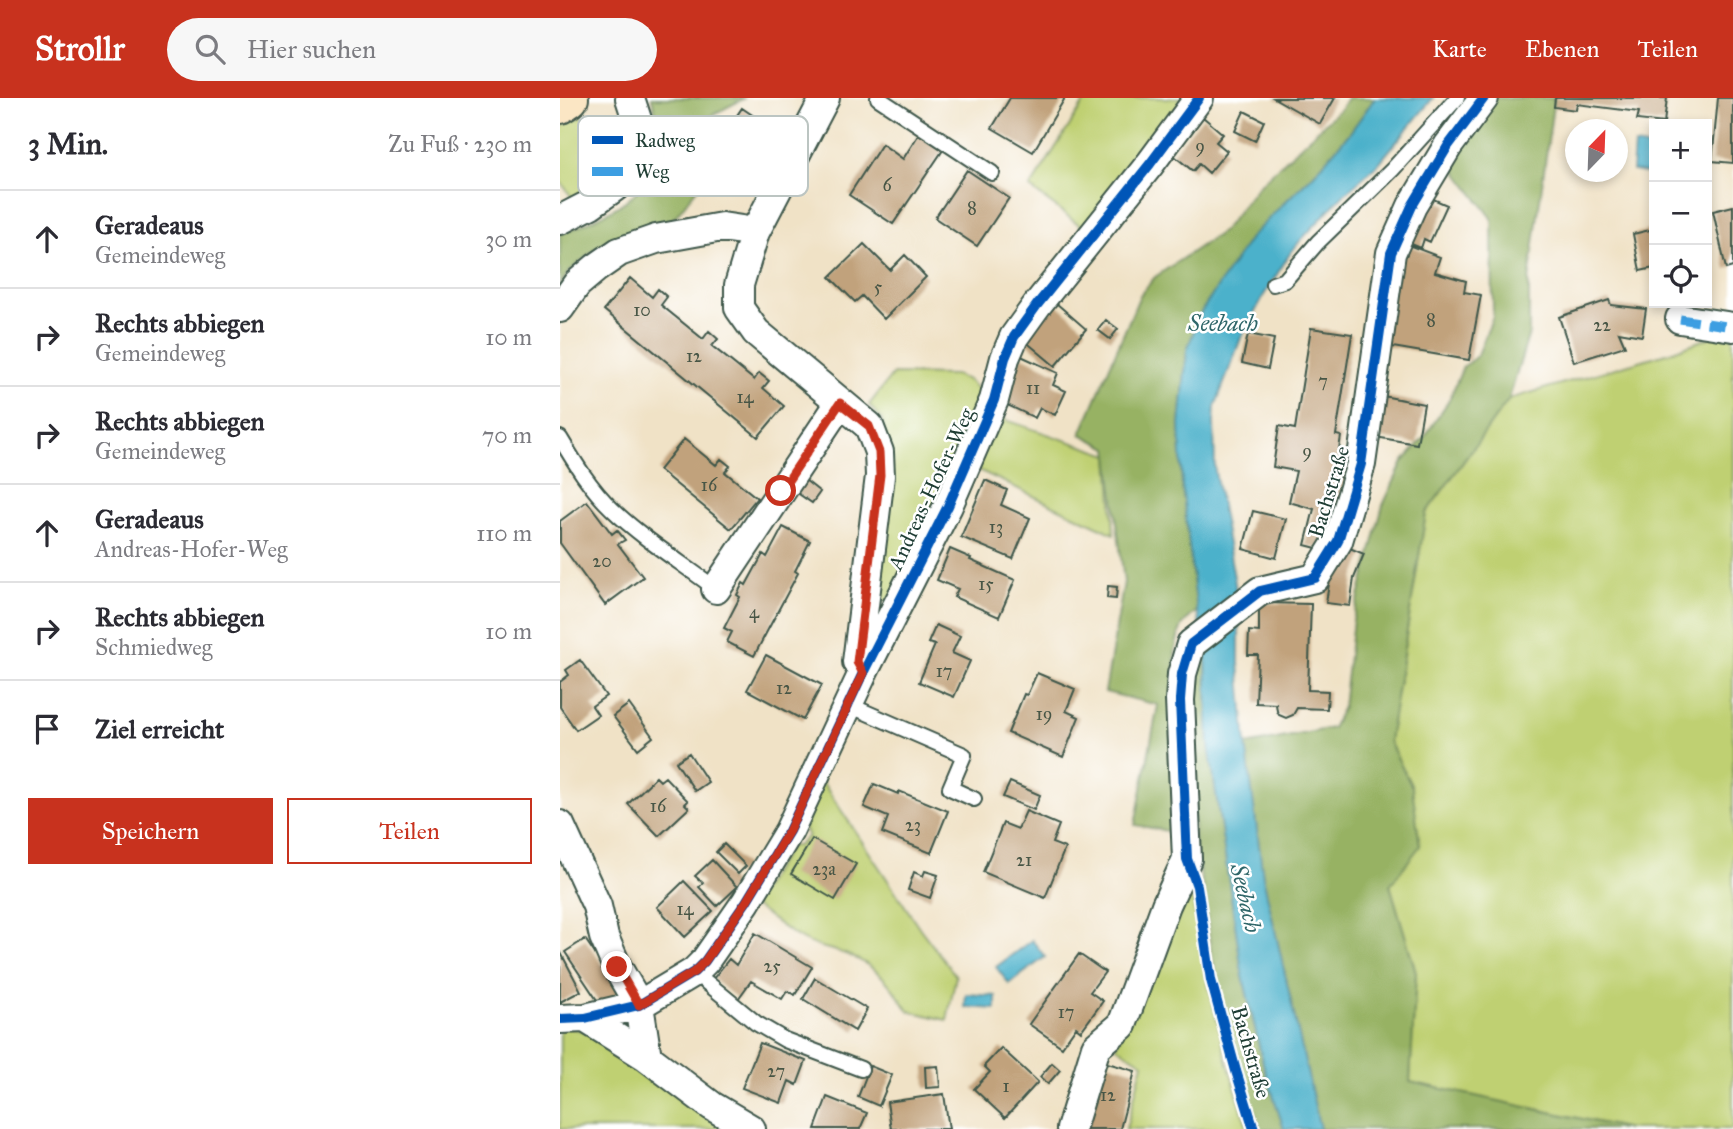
<!DOCTYPE html>
<html lang="de">
<meta charset="utf-8">
<style>
:root{--surface:#fff;--page:#f7f7f7;--text:#2b2b33;--muted:#7c7c81;--line:#e1e1e2;--accent:#c8321e}
body{margin:0;font-family:"IM FELL Great Primer",serif;background:var(--page);color:var(--text)}
.controls{position:absolute;right:21px;top:21px;display:grid;overflow:hidden;border-radius:0px;box-shadow:0 4px 10px #0003}
.controls button{width:63px;height:63px;display:grid;place-items:center;padding:0;border:0;border-bottom:2px solid var(--line);background:var(--surface);color:var(--text);font:35px sans-serif}
.compass{position:absolute;left:1005px;top:21px;width:63px;height:63px;border-radius:50%;background:var(--surface);box-shadow:0 4px 10px #0003;rotate:23deg}
.stop{position:absolute;width:21px;height:21px;margin:-16px;border:5px solid #c8321e;border-radius:50%;background:#fff}
.stop.end{background:#c8321e;border-color:#fff;box-shadow:0 2px 7px #0008}
.list{margin:0;padding:0;list-style:none}
h2{display:flex;justify-content:space-between;align-items:center;height:91px;margin:0;padding:0 28px;font-size:30px}
h2 small{font-size:23px;font-weight:400;color:var(--muted)}
.list li{display:grid;grid-template-columns:46px 1fr auto;gap:21px;align-items:center;box-sizing:border-box;height:98px;padding:0 28px;border-top:2px solid var(--line)}
.list b{display:block;font-size:26px;white-space:nowrap}
.list p{margin:0;font-size:23px;white-space:nowrap;color:var(--muted)}
.list em{font-size:23px;font-style:normal;color:var(--muted)}
.actions{display:flex;gap:14px;padding:21px 28px}
.actions a{flex:1;padding:16px 0;border:2px solid var(--accent);border-radius:0px;text-align:center;font-size:24px;color:var(--accent)}
.actions .main{background:var(--accent);color:#fff}
.icon{flex:none;width:38px;height:38px;fill:none;stroke:currentColor;stroke-width:2;stroke-linecap:round;stroke-linejoin:round}
.map{position:relative;flex:none;width:1173px;height:1031px;overflow:hidden}
header{display:flex;align-items:center;gap:42px;box-sizing:border-box;height:98px;padding:0 35px;background:var(--accent);color:#fff}
header strong{font-size:33px}
nav{display:flex;gap:38px;margin-inline-start:auto;font-size:24px}
.search{width:490px;height:63px;background:var(--page);display:flex;align-items:center;gap:18px;box-sizing:border-box;padding:0 24px;border-radius:38px;color:var(--muted);font-size:26px}
main{display:flex}
aside{flex:1;background:var(--surface)}
.map>svg:first-child{display:block}
</style>
<header>
<strong>Strollr</strong>
<div class="search"><svg class="icon" aria-label="search" viewBox="0 0 24 24"><circle cx="10" cy="10" r="6"/><path d="M15 15l6 6"/></svg>Hier suchen</div>
<nav><a>Karte</a><a>Ebenen</a><a>Teilen</a></nav>
</header>
<main>
<aside>
<h2>3 Min.<small>Zu Fuß · 230 m</small></h2>
<ul class="list">
<li><svg class="icon" aria-label="ahead" viewBox="0 0 24 24"><path d="M12 20V5M6 11l6-6 6 6"/></svg><div><b>Geradeaus</b><p>Gemeindeweg</p></div><em>30 m</em></li>
<li><svg class="icon" aria-label="right" viewBox="0 0 24 24"><path d="M7 20v-9h11M14 6l5 5-5 5"/></svg><div><b>Rechts abbiegen</b><p>Gemeindeweg</p></div><em>10 m</em></li>
<li><svg class="icon" aria-label="right" viewBox="0 0 24 24"><path d="M7 20v-9h11M14 6l5 5-5 5"/></svg><div><b>Rechts abbiegen</b><p>Gemeindeweg</p></div><em>70 m</em></li>
<li><svg class="icon" aria-label="ahead" viewBox="0 0 24 24"><path d="M12 20V5M6 11l6-6 6 6"/></svg><div><b>Geradeaus</b><p>Andreas-Hofer-Weg</p></div><em>110 m</em></li>
<li><svg class="icon" aria-label="right" viewBox="0 0 24 24"><path d="M7 20v-9h11M14 6l5 5-5 5"/></svg><div><b>Rechts abbiegen</b><p>Schmiedweg</p></div><em>10 m</em></li>
<li><svg class="icon" aria-label="arrive" viewBox="0 0 24 24"><path d="M6 21V4h12l-3 4 3 4H6"/></svg><div><b>Ziel erreicht</b></div></li>
</ul>
<div class="actions"><a class="main">Speichern</a><a>Teilen</a></div>
</aside>
<div class="map">
<svg width="1173" height="1031" viewBox="0 0 1173 1031">
<rect width="100%" height="100%" fill="#fff"/>
<filter id="ink" filterUnits="userSpaceOnUse"><feTurbulence type="fractalNoise" baseFrequency=".0143" numOctaves="2"/><feDisplacementMap in="SourceGraphic" scale="14" xChannelSelector="R" yChannelSelector="G"/><feConvolveMatrix kernelMatrix="1 2 1 2 8 2 1 2 1" color-interpolation-filters="sRGB"/></filter>
<filter id="wash" filterUnits="userSpaceOnUse"><feTurbulence type="fractalNoise" baseFrequency=".00686" numOctaves="4" result="noise"/><feDisplacementMap in="SourceGraphic" scale="28" xChannelSelector="R" yChannelSelector="G"/><feGaussianBlur stdDeviation="1.57" result="paint"/><feColorMatrix in="noise" values="0 0 0 0 0 0 0 0 0 0 0 0 0 0 0 0 0 1.4 0 .05"/><feComposite in="paint" operator="in"/></filter>
<g filter="url(#wash)">
<rect width="100%" height="100%" fill="#f0e2c6"/>
<!-- green -->
<path fill="#bfd072" stroke="#6f8653" stroke-width="2" d="M527,0H630L528,133L470,90Z
M23,18C54,19 79,44 55,74C47,84 25,94 13,101L0,83V30L10,23Z
M1173,231V1031H1069L850,984L856,874L830,787L829,643L866,415L949,301L1110,254Z
M333,276L395,277L408,282L427,299L331,505L312,498L325,337L322,322L309,307Z
M434,318L549,357L554,436L412,369Z
M261,682L361,832L396,878L387,922L349,913C332,889 319,869 290,858C274,851 257,850 243,842C225,832 209,818 192,807L230,748H238L248,738L244,731Z
M625,797H628L633,803L642,859L666,959L688,1031H566L583,965L556,948Z
M0,928L30,934L166,1031H0Z"/>
<!-- forest -->
<path fill="#97b264" stroke="#5b784c" stroke-width="2" d="M92,0H185L152,17L126,48L140,87L107,129L64,138L39,148L8,175L0,187V136C37,121 87,101 98,59C103,40 96,18 92,0Z
M787,0H815L789,36L754,76L725,104L627,252L620,327L622,388L637,513C619,528 619,532 615,554L613,734L575,727L598,607L545,594L564,484L548,350L521,336L580,197L595,179L663,133L699,87L781,10Z
M932,0H994L969,182V235L949,301L866,415L829,643L852,689L860,748L830,787L856,874L850,984L1069,1031H760L703,779L686,647L772,630L783,609L793,522L823,407L843,364L864,340L889,302L903,269L918,257L933,218L932,120L892,68Z
M646,558L649,647L682,874L704,969L724,1031H700L667,924L651,855L644,796L634,745L633,583L641,563Z"/>
<!-- water -->
<path fill="#4cb1cb" stroke="#367780" stroke-width="2" d="M815,0H873L819,65L781,99L740,143L729,157L704,197L681,240L655,309L654,325L655,374L675,485L679,531V565L686,647L703,779L760,1031H724L704,969L682,874L649,647L646,558L637,513L622,388L620,327L627,252L641,214L690,140L725,104L754,76L789,36Z
M1074,47L1094,50V76L1072,73Z
M472,842L485,859L449,886L436,869Z
M406,896L436,898V911L405,909Z"/>
<g id="blocks">
<!-- building -->
<path fill="#c1a27b" d="M450,0H505L473,54L432,30Z
M714,0H775L760,26Z
M995,0H1107L1104,25L1077,22L1079,14L1017,6L1016,12L994,9Z
M1158,0H1173V65L1152,63Z
M182,10L216,33L181,85L146,63Z
M684,13L704,23L695,43L675,33Z
M643,19L663,36L656,44L667,53L649,75L639,66L633,73L612,56Z
M359,36L383,52L333,126L289,97L322,46L343,61Z
M407,72L449,100L417,148L375,120Z
M864,97L887,107L870,144L864,141L861,150L844,143Z
M1173,108V169L1166,171L1153,113Z
M1094,131V170L1080,173L1073,136Z
M843,145L880,159L875,174L906,183L904,194L921,197L909,262L821,247Z
M304,146L330,172L345,157L366,179L324,221L302,198L295,204L270,179Z
M70,180L92,199L98,191L107,199L101,207L143,241L149,233L158,241L152,248L194,282L199,275L209,283L203,290L224,308L198,339L44,212Z
M1049,202L1051,207L1086,211L1082,238L1059,234L1065,248L1014,264L999,219Z
M496,205L526,231L495,268L464,242Z
M546,222L558,231L550,241L538,232Z
M751,230L792,236L776,337L781,338L775,379L790,380L768,453L745,447L754,411L729,404L736,373L713,369L719,328L735,331Z
M688,236L714,241L708,271L682,265Z
M461,258L498,275L493,287L506,293L495,317L480,310L475,320L439,303Z
M823,298L864,306L857,346L815,339Z
M124,341L156,367L161,361L170,368L165,374L197,400L171,431L99,372Z
M245,382L260,394L252,405L236,394Z
M425,382L447,392L441,407L470,420L453,461L401,439Z
M27,403L52,436L57,432L65,442L58,446L83,479L45,507L0,445V423Z
M693,413L726,421L716,460L683,451Z
M223,429L250,443L235,473L238,475L194,558L167,544L172,534L164,530L180,499L177,497L183,485L186,487L203,456L207,459Z
M780,446L804,456L794,480L790,508L766,505L770,479Z
M390,451L411,460L410,462L455,482L439,519L394,499L398,491L377,482Z
M548,488L557,489L556,501L547,500Z
M699,505L751,506L748,592L768,593L767,611L737,610L733,617L726,620L719,617L717,613L716,606L696,605L698,557H688L689,533L699,534Z
M376,527L400,538L392,555L410,563L394,599L359,584L375,547L368,545Z
M206,557L262,587L243,622L187,592Z
M20,562L46,598L32,608L38,617L16,632L0,609V584L9,577L6,572Z
M477,575L515,591L506,613L519,619L503,659L448,635L464,596L467,597Z
M69,606L93,639L78,651L53,618Z
M129,655L148,684L135,693L116,664Z
M96,679L100,683L105,679L128,703L125,706L129,710L99,738L68,706Z
M450,684L480,697L474,712L443,699Z
M314,686L338,696L339,693L388,713L371,755L322,735L328,719L304,709Z
M466,713L499,727L492,745L505,750L485,800L423,774L443,725L458,731Z
M252,741L296,766L275,802L231,776Z
M164,746L186,768L178,776L156,754Z
M152,762L177,789L157,808L139,789L143,785L135,778Z
M365,773L378,777L370,800L348,792L354,774L363,778Z
M124,783L153,813L125,839L97,809Z
M195,835L252,869L235,897L227,893L222,901L191,883L178,901L153,881L169,861L176,867Z
M25,841L63,897L43,911L5,854Z
M0,853L21,893L0,904Z
M519,856L545,874L530,894L543,903L521,933L516,929L502,949L469,926Z
M255,880L307,911L295,933L243,901Z
M200,945L246,963L237,987L229,983L221,1005L182,990Z
M441,950L478,984L445,1020L414,991L430,974L424,968Z
M537,962L575,973L560,1031H519Z
M492,965L500,972L488,986L480,979Z
M310,968L332,977L319,1008L298,999Z
M378,968L380,989L366,990L365,969Z
M384,996L389,1031H331L327,1004Z
M267,999L307,1015L300,1031H255Z"/>
</g>
</g>
<g filter="url(#ink)">
<use href="#blocks" fill-opacity="0" stroke="#3e564a" stroke-width="2"/>
<g fill="none" stroke-linecap="round" stroke-linejoin="round">
<!-- lane casing -->
<g stroke="#3e564a" stroke-width="18">
<path id="lane" d="M318,0L432,75
M713,186L725,182L758,144L832,72L897,0
M0,340C15,365 30,390 52,411C83,441 122,465 156,491
M289,607L404,657L390,690L414,701
M134,874L196,925L225,942L301,971"/>
</g>
<!-- street casing -->
<g stroke="#3e564a" stroke-width="32">
<path id="street" d="M265,0L195,134L179,187V210L196,234L309,328L319,354L320,378L297,564L302,573
M0,122L31,106L63,83L77,64L82,37L70,0
M0,210L17,186L36,170L59,154L96,141L162,129L195,134
M1120,221L1173,229
M156,491L280,305
M0,727L37,808L44,839L57,869L79,907L87,959L152,1008L191,1031
M25,920L87,959
M0,921L25,920L79,907L134,874L145,863L186,804L229,733L303,575L388,408L434,302L445,260L454,239L477,207L590,66L639,0
M511,1031L536,949L562,927L606,807L627,761L620,602L622,576L631,546L700,493L755,480L778,443L801,366L831,155L852,108L888,48L924,0"/>
</g>
<!-- secondary casing -->
<g stroke="#3e564a" stroke-width="42">
<path id="secondary" d="M0,6L9,0"/>
</g>
<!-- lane -->
<use href="#lane" stroke="#fff" stroke-width="14"/>
<!-- street -->
<use href="#street" stroke="#fff" stroke-width="28"/>
<!-- secondary -->
<use href="#secondary" stroke="#fbe6c4" stroke-width="38"/>
<!-- quiet -->
<path stroke="#3c9ee2" stroke-width="9" stroke-dasharray="18 9" stroke-linecap="butt" d="M1120,221L1173,229"/>
<!-- cycleway casing -->
<g stroke="#fff" stroke-width="15">
<path id="cycleway" d="M0,921L25,920L79,907L134,874L145,863L186,804L229,733L303,575L388,408L434,302L445,260L454,239L477,207L590,66L639,0
M694,1031L676,973L651,882L637,788L627,761L620,602L622,576L631,546L700,493L755,480L778,443L801,366L831,155L852,108L888,48L924,0"/>
</g>
<!-- cycleway -->
<use href="#cycleway" stroke="#0057b8" stroke-width="10"/>
</g>
</g>
<g fill="none" stroke-linecap="round" stroke-linejoin="round" filter="url(#ink)">
<!-- route -->
<path stroke="#c8321e" stroke-width="9" d="M57,869L79,907L134,874L145,863L186,804L229,733L303,575L297,564L320,377L319,354L309,328L280,305L221,393"/>
</g>
<g text-anchor="middle" dominant-baseline="central" stroke-width="5" stroke-linejoin="round" paint-order="stroke">
<!-- number labels -->
<g font-size="18" fill="#485646">
<text x="640" y="48">9</text>
<text x="327" y="87">6</text>
<text x="412" y="110">8</text>
<text x="318" y="189">5</text>
<text x="82" y="212">10</text>
<text x="871" y="222">8</text>
<text x="1042" y="227">22</text>
<text x="134" y="258">12</text>
<text x="763" y="283">7</text>
<text x="473" y="290">11</text>
<text x="185" y="299">14</text>
<text x="747" y="353">9</text>
<text x="149" y="387">16</text>
<text x="436" y="429">13</text>
<text x="42" y="463">20</text>
<text x="426" y="486">15</text>
<text x="194" y="514">4</text>
<text x="384" y="573">17</text>
<text x="224" y="590">12</text>
<text x="484" y="616">19</text>
<text x="98" y="708">16</text>
<text x="353" y="727">23</text>
<text x="464" y="762">21</text>
<text x="264" y="771">23a</text>
<text x="125" y="811">14</text>
<text x="212" y="868">25</text>
<text x="506" y="914">17</text>
<text x="216" y="973">27</text>
<text x="446" y="988">1</text>
<text x="548" y="997">12</text>
</g>
<!-- street labels -->
<g font-size="21" fill="#1f3d34" stroke="#fff">
<text transform="translate(371 391) rotate(-65)">Andreas-Hofer-Weg</text>
<text transform="translate(769 394) rotate(-73)">Bachstraße</text>
<text transform="translate(691 954) rotate(74)">Bachstraße</text>
</g>
<!-- water labels -->
<g font-size="23" font-style="italic" fill="#2f6669" stroke="#fff">
<text x="663" y="225">Seebach</text>
<text transform="translate(686 800) rotate(77)">Seebach</text>
</g>
</g>
<!-- legend -->
<rect x="18" y="18" width="230" height="80" rx="10" fill="#fff" stroke="#bcc5c2" stroke-width="2"/>
<rect x="32" y="38" width="31" height="8" fill="#0057b8"/>
<rect x="32" y="69" width="31" height="9" fill="#3c9ee2"/>
<g font-size="19" fill="#1f3d34">
<text x="75" y="49">Radweg</text>
<text x="75" y="80">Weg</text>
</g>
</svg>
<div class="controls">
<button>+</button>
<button>−</button>
<button><svg class="icon" aria-label="locate" viewBox="0 0 24 24"><circle cx="12" cy="12" r="6"/><path d="M12 2v4M12 18v4M2 12h4M18 12h4"/></svg></button>
</div>
<svg class="compass" viewBox="-18 -18 36 36"><path d="M0-13l5 13h-10z" fill="#e53935"/><path d="M0 13l5-13h-10z" fill="#7c7c81"/></svg>
<div class="stop" style="left:221px;top:393px"></div>
<div class="stop end" style="left:57px;top:869px"></div>
</div>
</main>
